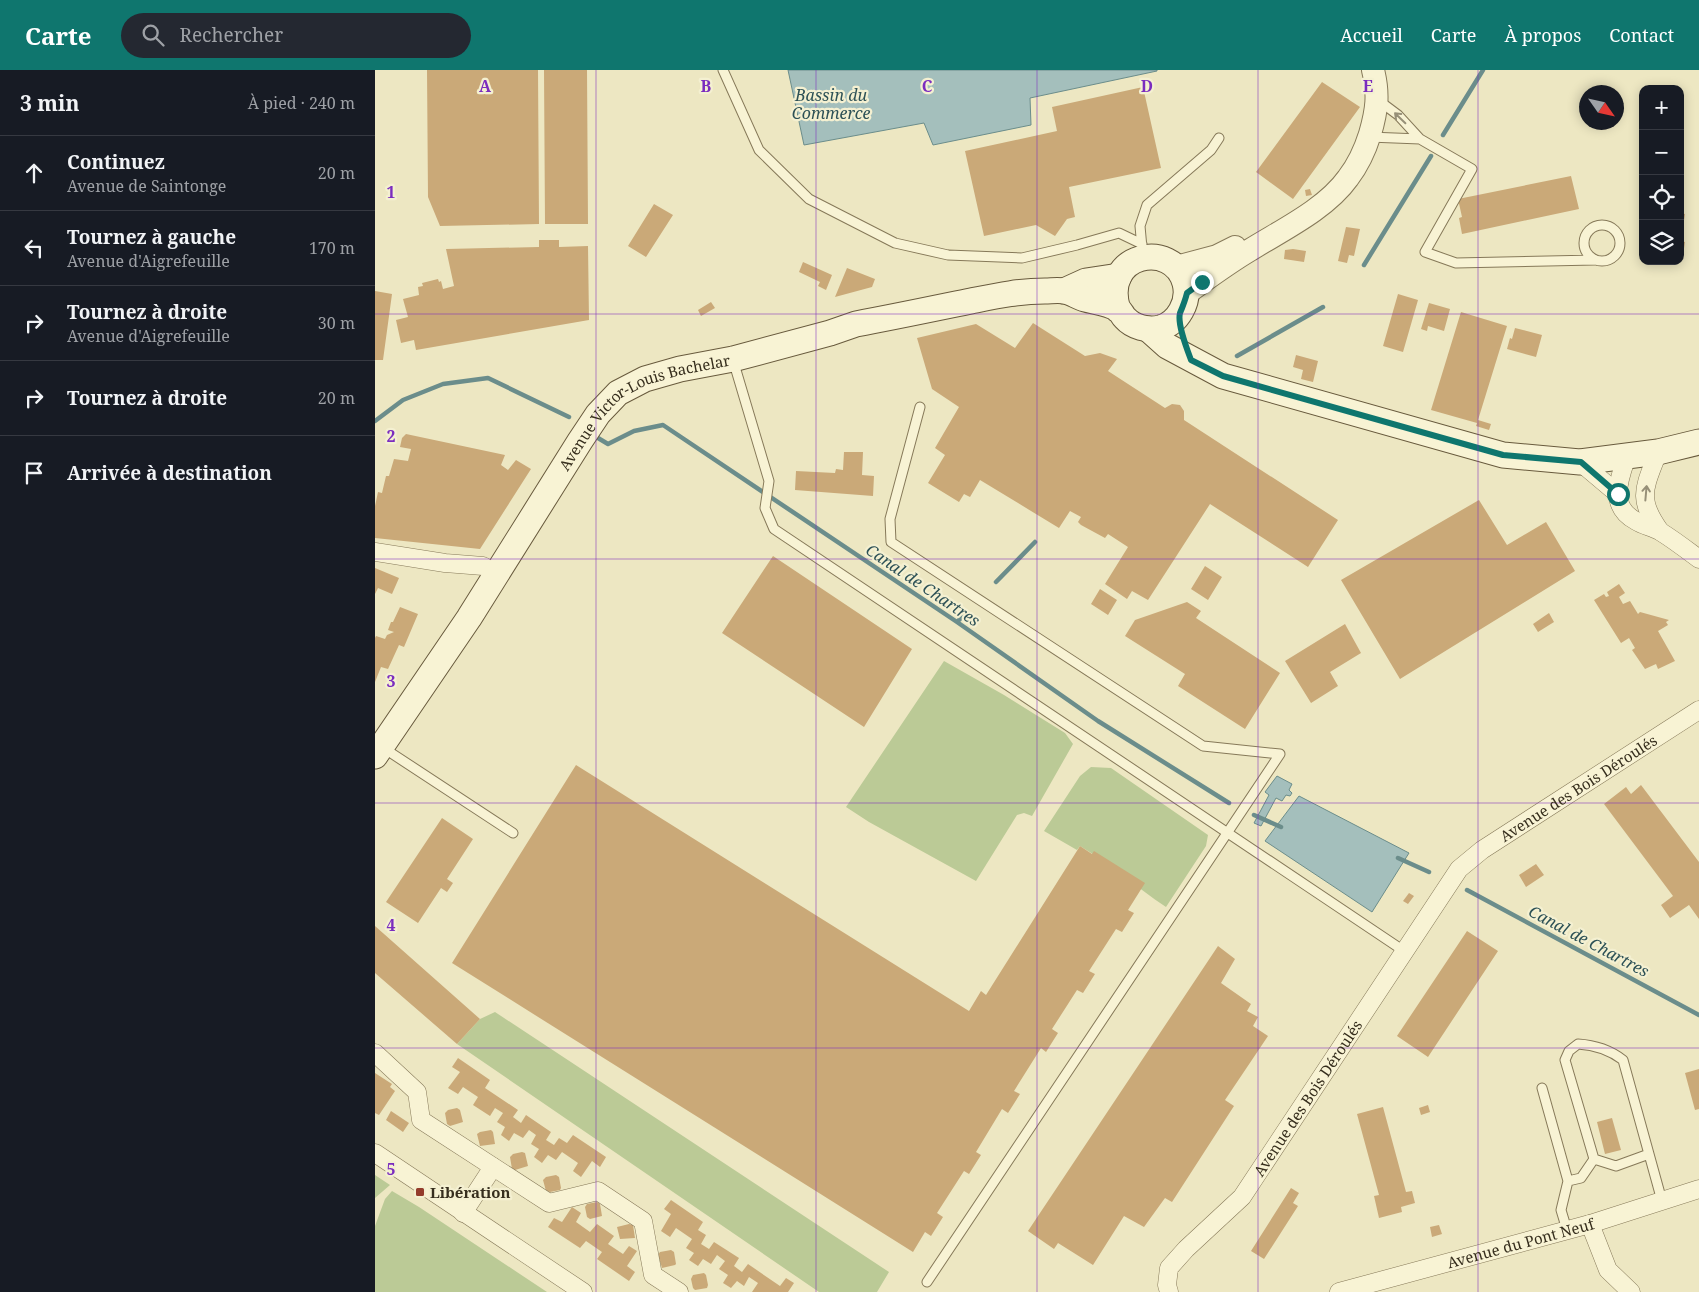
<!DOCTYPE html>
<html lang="fr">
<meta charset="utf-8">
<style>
:root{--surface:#171b24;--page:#242831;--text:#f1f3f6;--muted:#9ea1a6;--line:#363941;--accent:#0f766e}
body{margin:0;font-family:"Noto Serif",serif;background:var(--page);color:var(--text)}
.controls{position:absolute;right:15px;top:15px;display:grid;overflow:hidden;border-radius:10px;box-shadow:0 2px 12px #0003}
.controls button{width:45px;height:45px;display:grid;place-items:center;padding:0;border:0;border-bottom:1px solid var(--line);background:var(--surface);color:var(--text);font:25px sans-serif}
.compass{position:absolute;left:1204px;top:15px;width:45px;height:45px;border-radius:50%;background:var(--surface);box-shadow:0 2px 12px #0003;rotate:124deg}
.stop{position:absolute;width:15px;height:15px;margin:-11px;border:4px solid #0f766e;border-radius:50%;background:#fff}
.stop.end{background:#0f766e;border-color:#fff;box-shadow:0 1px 5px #0008}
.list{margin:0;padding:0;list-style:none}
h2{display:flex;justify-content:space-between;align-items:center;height:65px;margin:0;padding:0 20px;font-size:21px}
h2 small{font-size:16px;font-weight:400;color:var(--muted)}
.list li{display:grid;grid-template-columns:32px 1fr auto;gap:15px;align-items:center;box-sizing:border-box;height:75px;padding:0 20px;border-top:1px solid var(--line)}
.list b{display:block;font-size:19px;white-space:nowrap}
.list p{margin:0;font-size:16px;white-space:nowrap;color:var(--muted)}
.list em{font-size:16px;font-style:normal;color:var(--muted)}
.icon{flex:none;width:28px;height:28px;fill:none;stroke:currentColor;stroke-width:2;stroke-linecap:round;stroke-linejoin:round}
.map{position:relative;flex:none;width:1324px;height:1222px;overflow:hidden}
header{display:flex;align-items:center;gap:30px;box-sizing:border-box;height:70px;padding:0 25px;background:var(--accent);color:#fff}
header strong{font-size:24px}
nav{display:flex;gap:28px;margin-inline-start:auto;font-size:18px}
.search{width:350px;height:45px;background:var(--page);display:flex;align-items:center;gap:12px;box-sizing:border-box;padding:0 18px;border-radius:28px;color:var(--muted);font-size:19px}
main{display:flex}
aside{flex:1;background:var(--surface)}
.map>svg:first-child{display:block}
</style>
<header>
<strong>Carte</strong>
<div class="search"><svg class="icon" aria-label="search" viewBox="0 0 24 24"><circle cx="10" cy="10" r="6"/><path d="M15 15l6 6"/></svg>Rechercher</div>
<nav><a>Accueil</a><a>Carte</a><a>À propos</a><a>Contact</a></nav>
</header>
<main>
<aside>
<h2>3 min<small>À pied · 240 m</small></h2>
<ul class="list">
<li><svg class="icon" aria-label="ahead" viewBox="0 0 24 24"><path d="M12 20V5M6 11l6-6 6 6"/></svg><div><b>Continuez</b><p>Avenue de Saintonge</p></div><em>20 m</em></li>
<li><svg class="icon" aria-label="left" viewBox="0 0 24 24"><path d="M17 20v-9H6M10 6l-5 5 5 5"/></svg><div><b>Tournez à gauche</b><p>Avenue d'Aigrefeuille</p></div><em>170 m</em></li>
<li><svg class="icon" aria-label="right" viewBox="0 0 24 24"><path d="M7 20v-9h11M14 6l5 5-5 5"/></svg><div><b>Tournez à droite</b><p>Avenue d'Aigrefeuille</p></div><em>30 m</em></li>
<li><svg class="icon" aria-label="right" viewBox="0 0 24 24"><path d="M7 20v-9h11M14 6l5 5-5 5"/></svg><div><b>Tournez à droite</b></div><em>20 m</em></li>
<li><svg class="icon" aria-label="arrive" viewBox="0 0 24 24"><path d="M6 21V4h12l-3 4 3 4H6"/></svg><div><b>Arrivée à destination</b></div></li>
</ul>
</aside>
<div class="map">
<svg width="1324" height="1222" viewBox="0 0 1324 1222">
<rect width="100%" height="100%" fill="#ede7c2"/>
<!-- green -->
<path fill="#bbca96" d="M569,591L629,625L690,663L698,674L657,746L649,743L642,745L601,811L494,752L471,737Z
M716,697L736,698L833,765L831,776L791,837C761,817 735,794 705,776L702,780L669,761L705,706Z
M120,942L514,1202L502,1222H444L82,974L105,949Z
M0,1105L15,1115L0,1128Z
M17,1121L44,1137L172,1222H0V1156L10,1129Z"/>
<!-- water -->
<path fill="#a4bfbc" stroke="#6b8d8b" d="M413,0H782V1L655,28L656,55L558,75L549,53L429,75Z
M902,706L917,714L914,720L917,723L915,726L911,725L907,731L901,728L886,756L879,753L894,725L890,722Z
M924,726L1034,783L997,842L890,771Z"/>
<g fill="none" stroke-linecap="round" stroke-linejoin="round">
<!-- stream -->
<path stroke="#6b8d8b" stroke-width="4.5" d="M1068,65L1108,0
M989,195L1056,86
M862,286L948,237
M0,351L28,330L68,314L113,308L194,347
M223,368L233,374L259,361L288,355L582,552L723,651L854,733
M621,512L660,472
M582,552L590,544
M879,745L906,757
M1023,788L1054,802
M1092,820L1324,945"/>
</g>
<!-- building -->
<path fill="#caa978" d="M52,0H163L164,154L65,156L53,127Z
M169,0H212L213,154H170Z
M947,12L985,37L918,129L881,102Z
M768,17L786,98L694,117L700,147L692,149L680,166L661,155L609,166L590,81L682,61L677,37Z
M1196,106L1204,139L1087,164L1084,148L1087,147L1083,129Z
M935,119L937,125L931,126L930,120Z
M279,134L298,145L271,187L253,176Z
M1305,143L1310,144L1306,169L1305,168Z
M971,157L985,159L979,186L974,185L972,193L963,191Z
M164,170H184V177L213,176L214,250L41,280L39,270L26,273L21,250L33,247L28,229L44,225L43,217L48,216L47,213L63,209L64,212L66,211L68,219L79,216L71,179L164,177Z
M1305,171L1310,172L1308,185L1305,184Z
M918,179L931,181L929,192L909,189L910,180Z
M428,192L457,205L451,220L443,216L445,212L424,202Z
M472,198L500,209L497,217L460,227Z
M0,221L17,224L8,290H0Z
M1023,224L1043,230L1028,282L1008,276Z
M336,232L340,238L326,246L323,240Z
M1054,233L1075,239L1069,261L1053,256L1052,261L1046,259Z
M1086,242L1132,256L1103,350L1116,354L1114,360L1101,356L1102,353L1056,340Z
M658,253L710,286L725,283L742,289L733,301L790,338L797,334L805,335L809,341V350L963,450L933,497L835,434L773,530L757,521L752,529L730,514L753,477L733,464L730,468L706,455L703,452L706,447L695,441L684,458L605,410L595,427L589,424L584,432L553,413L570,385L560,378L584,337L557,319L542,268L601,254L640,278Z
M1140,258L1167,265L1161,287L1132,279L1135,268L1137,269Z
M921,285L943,291L938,312L926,309L928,300L918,297Z
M31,364L130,385L126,395L133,400L141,390L156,399L105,479L0,468V436L3,422L7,423L11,406H14L19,389L33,391L36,379L25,377L27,368Z
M469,382H488L487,405L499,406L498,426L420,420L421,401L460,403L461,399L468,400Z
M1104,430L1132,475L1171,452L1200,501L1025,609L966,510Z
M398,486L537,579L489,657L347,563Z
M830,496L847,507L833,530L816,519Z
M0,498L24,508L17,524L3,518L0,524Z
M1244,514L1250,523L1244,527L1248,534L1255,531L1263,544L1265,542L1294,550L1291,552L1293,555L1283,561L1300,591L1283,599L1281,594L1270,599L1257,580L1260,578L1254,568L1246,573L1219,530L1229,524L1231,527L1234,526L1232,522Z
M725,519L742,530L733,545L716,534Z
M812,532L826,541L821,548L905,603L870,659L803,616L810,604L750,566L760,550Z
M25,537L43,544L29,577L24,575L13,599L6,597L0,612V568L1,566L10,569L12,565L19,562L13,560L16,552H18Z
M1174,543L1179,552L1163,562L1158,554Z
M970,554L986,583L955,602L963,616L936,633L910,591Z
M201,695L594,941L606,921L611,925L705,776L717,784L719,781L770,813L753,840L759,843L747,862L741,859L714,901L720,904L708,923L702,920L677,959L683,963L671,982L666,978L639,1021L645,1024L633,1043L627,1039L601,1082L606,1085L594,1104L589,1101L562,1143L568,1147L556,1166L550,1162L538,1182L77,893Z
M1266,715L1324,792V849L1314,835L1295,848L1286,835L1298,826L1229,734L1251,717L1256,724Z
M67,748L98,769L72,809L78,813L72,822L66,818L43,853L11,832Z
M1161,794L1169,805L1151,817L1144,805Z
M1034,823L1039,826L1033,834L1028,831Z
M0,856L105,949L82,974L0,903Z
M1092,861L1123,881L1053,987L1022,966Z
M843,876L860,889L846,913L876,934L872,941L883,947L878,956L893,966L850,1030L859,1036L797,1132L790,1128L769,1157L749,1146L718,1195L683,1173L679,1179L653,1161Z
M83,988L115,1010L110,1018L143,1040L138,1047L146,1053L151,1045L176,1062L171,1070L179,1075L184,1068L192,1073L198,1065L231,1087L225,1097L217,1091L206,1107L198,1101L203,1093L187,1082L181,1090L173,1085L167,1093L159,1087L164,1079L156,1074L161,1065L154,1060L148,1068L139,1063L134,1071L126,1065L130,1057L122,1052L128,1043L120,1038L115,1046L98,1035L103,1027L88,1017L83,1024L73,1018L85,1002L77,997Z
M1324,999V1039L1320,1040L1310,1003Z
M0,1003L17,1014L15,1017L20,1021L4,1045L0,1043Z
M1053,1035L1055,1042L1046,1045L1044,1038Z
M1008,1037L1031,1122L1037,1121L1040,1133L1026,1137L1027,1142L1004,1148L999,1126L1004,1125L982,1044Z
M82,1038L85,1040L88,1052L75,1056L72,1054L70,1043L73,1040Z
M16,1041L34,1053L28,1062L11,1050Z
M1237,1048L1246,1080L1230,1084L1222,1052Z
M116,1060L118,1062L120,1074L105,1076L102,1064L105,1062Z
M147,1082L150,1083L153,1096L140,1100L137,1099L135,1087L138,1084Z
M181,1105L184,1107L186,1118L185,1120L175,1122L171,1121L168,1110L171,1107Z
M916,1118L924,1123L918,1133L923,1136L889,1189L876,1181Z
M296,1130L328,1152L323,1160L331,1165L326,1174L334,1179L339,1172L364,1188L359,1196L367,1202L373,1194L405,1216L411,1208L419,1213L413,1222H377L383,1213L374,1207L369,1216L362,1211L356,1218L348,1213L353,1205L344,1199L350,1191L342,1185L336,1194L328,1189L323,1196L314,1190L319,1183L311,1178L317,1169L301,1158L295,1167L286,1161L296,1144L289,1139Z
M222,1132L225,1134L227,1146L215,1149L212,1147L210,1137L212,1134Z
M197,1137L206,1143L201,1152L215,1162L222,1154L239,1166L233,1174L248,1184L254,1176L262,1181L252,1196L260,1202L254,1211L222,1189L227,1182L211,1171L205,1178L173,1157L179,1148L187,1152Z
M254,1154L258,1155L260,1168L245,1169L242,1157Z
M1064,1155L1067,1164L1057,1167L1055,1157Z
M296,1180L299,1182L301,1194L300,1195L287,1198L283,1185L285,1182Z
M329,1203L331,1205L333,1215L332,1218L320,1220L318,1218L316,1209L318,1205Z"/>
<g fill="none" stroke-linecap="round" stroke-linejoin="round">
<!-- service casing -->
<g stroke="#867959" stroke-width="11">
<path id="service" d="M348,0L384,80L434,129L520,173L573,185L647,188L702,175L744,163L767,174
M1003,30L1023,45L1045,69L1097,99L1050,182L1081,193L1220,190
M994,67L1045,69
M1209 173a18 18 0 1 1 36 0a18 18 0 1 1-36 0Z
M767,178L765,156L772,135L836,80L844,68
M358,290L394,411L390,438L399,459L1029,881
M545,337L515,449L516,472L828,676L905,684L552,1212
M7,677L138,763
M1167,1018L1193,1111L1186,1140L1192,1160
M1274,1084L1241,1096L1219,1089L1190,990L1194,981L1203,974C1220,975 1235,980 1248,990L1287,1131
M1193,1111L1206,1108L1219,1089"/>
</g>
<!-- minor casing -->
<g stroke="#867959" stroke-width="19">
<g id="minor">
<path d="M1283,382C1270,417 1261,428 1285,461"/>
<path d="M1252,386C1244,410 1233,436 1261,451C1269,456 1278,457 1286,462C1299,470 1312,480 1324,489"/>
<path d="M1205,392L1243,424"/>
<path d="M0,482L70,493L108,496L121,504"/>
<path d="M0,983L42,1022L46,1050L174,1133L223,1121L268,1151L278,1205L304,1222"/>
<path d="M0,1083L208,1222"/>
<path d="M88,1143L118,1097"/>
<path d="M1215,1154L1233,1200L1256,1222"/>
<path id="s1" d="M794,1222L792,1215L794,1198L811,1179L867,1127L1084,799L1107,780L1324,640"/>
<path id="s2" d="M964,1222L1215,1154L1324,1119"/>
</g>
</g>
<!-- tertiary casing -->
<g stroke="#867959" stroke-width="24">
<path id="tertiary" d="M801,197L842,186L860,177
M812,223C833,208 853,193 875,180C907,160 951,139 973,108C983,95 990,80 995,64C1002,40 1004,24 998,0"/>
</g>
<!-- secondary casing -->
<g stroke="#685a3d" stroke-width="27">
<g id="secondary">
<path d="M689,221L711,211L744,206"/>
<path d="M773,259L792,276L848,306L1128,385L1205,392L1283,382L1324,372"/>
<path id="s3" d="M0,686L94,548L205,371L223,344L243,323L270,309L305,299L358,289L455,263L481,254C519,247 557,239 596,231C621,226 644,221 670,221C676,221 683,220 689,221C696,222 703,227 710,229C721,232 733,233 743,239C746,241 747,245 750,248C758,257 773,261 785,258C803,253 815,232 810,213C798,169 725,183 743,240"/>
</g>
</g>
<!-- service -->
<use href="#service" stroke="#f8f3d4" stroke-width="9"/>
<!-- minor -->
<use href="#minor" stroke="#f8f3d4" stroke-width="18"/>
<!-- tertiary -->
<use href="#tertiary" stroke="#f8f3d4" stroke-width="22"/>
<!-- secondary -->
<use href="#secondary" stroke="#f8f3d4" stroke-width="25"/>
</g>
<!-- one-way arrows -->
<defs><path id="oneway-shaft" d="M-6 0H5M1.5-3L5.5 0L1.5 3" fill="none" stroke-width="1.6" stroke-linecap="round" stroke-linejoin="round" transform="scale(1.25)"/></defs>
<g stroke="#979078">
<use href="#oneway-shaft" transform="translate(1025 48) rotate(-136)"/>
<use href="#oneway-shaft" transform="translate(1271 423) rotate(-85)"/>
</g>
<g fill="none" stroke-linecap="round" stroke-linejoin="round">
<!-- route -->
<path stroke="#0f766e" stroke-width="6" d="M827,212L812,223C810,231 808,236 805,243C802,254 812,279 816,290L848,306L1128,385L1206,392L1243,424"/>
</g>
<!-- grid -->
<path fill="none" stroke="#7b2cbf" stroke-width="1" stroke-opacity="0.55" d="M221,0V1222M441,0V1222M662,0V1222M883,0V1222M1103,0V1222M0,244H1324M0,489H1324M0,733H1324M0,978H1324"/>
<!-- markers -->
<rect fill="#943c2b" stroke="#f4f0d1" stroke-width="2" x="40" y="1117" width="10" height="10" rx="2.5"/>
<g text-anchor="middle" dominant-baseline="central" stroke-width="4.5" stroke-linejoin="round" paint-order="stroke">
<!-- street labels -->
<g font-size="15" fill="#362e1d" stroke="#f4f0d1">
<text stroke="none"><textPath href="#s3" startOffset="449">Avenue Victor-Louis Bachelar</textPath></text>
<text stroke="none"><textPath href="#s1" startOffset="664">Avenue des Bois Déroulés</textPath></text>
<text stroke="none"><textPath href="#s1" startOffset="245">Avenue des Bois Déroulés</textPath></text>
<text stroke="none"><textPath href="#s2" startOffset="188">Avenue du Pont Neuf</textPath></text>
</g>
<!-- poi labels -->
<g font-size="15" font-weight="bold" fill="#362e1d" stroke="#f4f0d1" text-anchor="start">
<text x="55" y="1122">Libération</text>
</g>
<!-- water labels -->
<g font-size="16" font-style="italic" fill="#2d5156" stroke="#f4f0d1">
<text x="456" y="25">Bassin du<tspan x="456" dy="18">Commerce</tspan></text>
<text transform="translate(548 515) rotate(34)">Canal de Chartres</text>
<text transform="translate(1214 871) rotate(28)">Canal de Chartres</text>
</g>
</g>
<g font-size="16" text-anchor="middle" font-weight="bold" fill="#7b2cbf" stroke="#f4f0d1" stroke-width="4.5" stroke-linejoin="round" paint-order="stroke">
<text x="110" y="22">A</text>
<text x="331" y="22">B</text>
<text x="552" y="22">C</text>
<text x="772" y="22">D</text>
<text x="993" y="22">E</text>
<text x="16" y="128">1</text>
<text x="16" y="372">2</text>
<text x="16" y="617">3</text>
<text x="16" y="861">4</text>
<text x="16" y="1105">5</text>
</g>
</svg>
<div class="controls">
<button>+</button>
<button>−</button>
<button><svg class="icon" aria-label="locate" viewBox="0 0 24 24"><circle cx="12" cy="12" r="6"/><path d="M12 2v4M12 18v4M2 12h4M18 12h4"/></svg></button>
<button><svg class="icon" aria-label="layers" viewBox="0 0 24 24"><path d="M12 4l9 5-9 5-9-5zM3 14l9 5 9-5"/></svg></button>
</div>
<svg class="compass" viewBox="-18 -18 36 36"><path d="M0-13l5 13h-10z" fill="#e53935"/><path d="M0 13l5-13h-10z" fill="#9ea1a6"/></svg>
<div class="stop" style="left:1243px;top:424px"></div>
<div class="stop end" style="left:827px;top:212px"></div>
</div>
</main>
